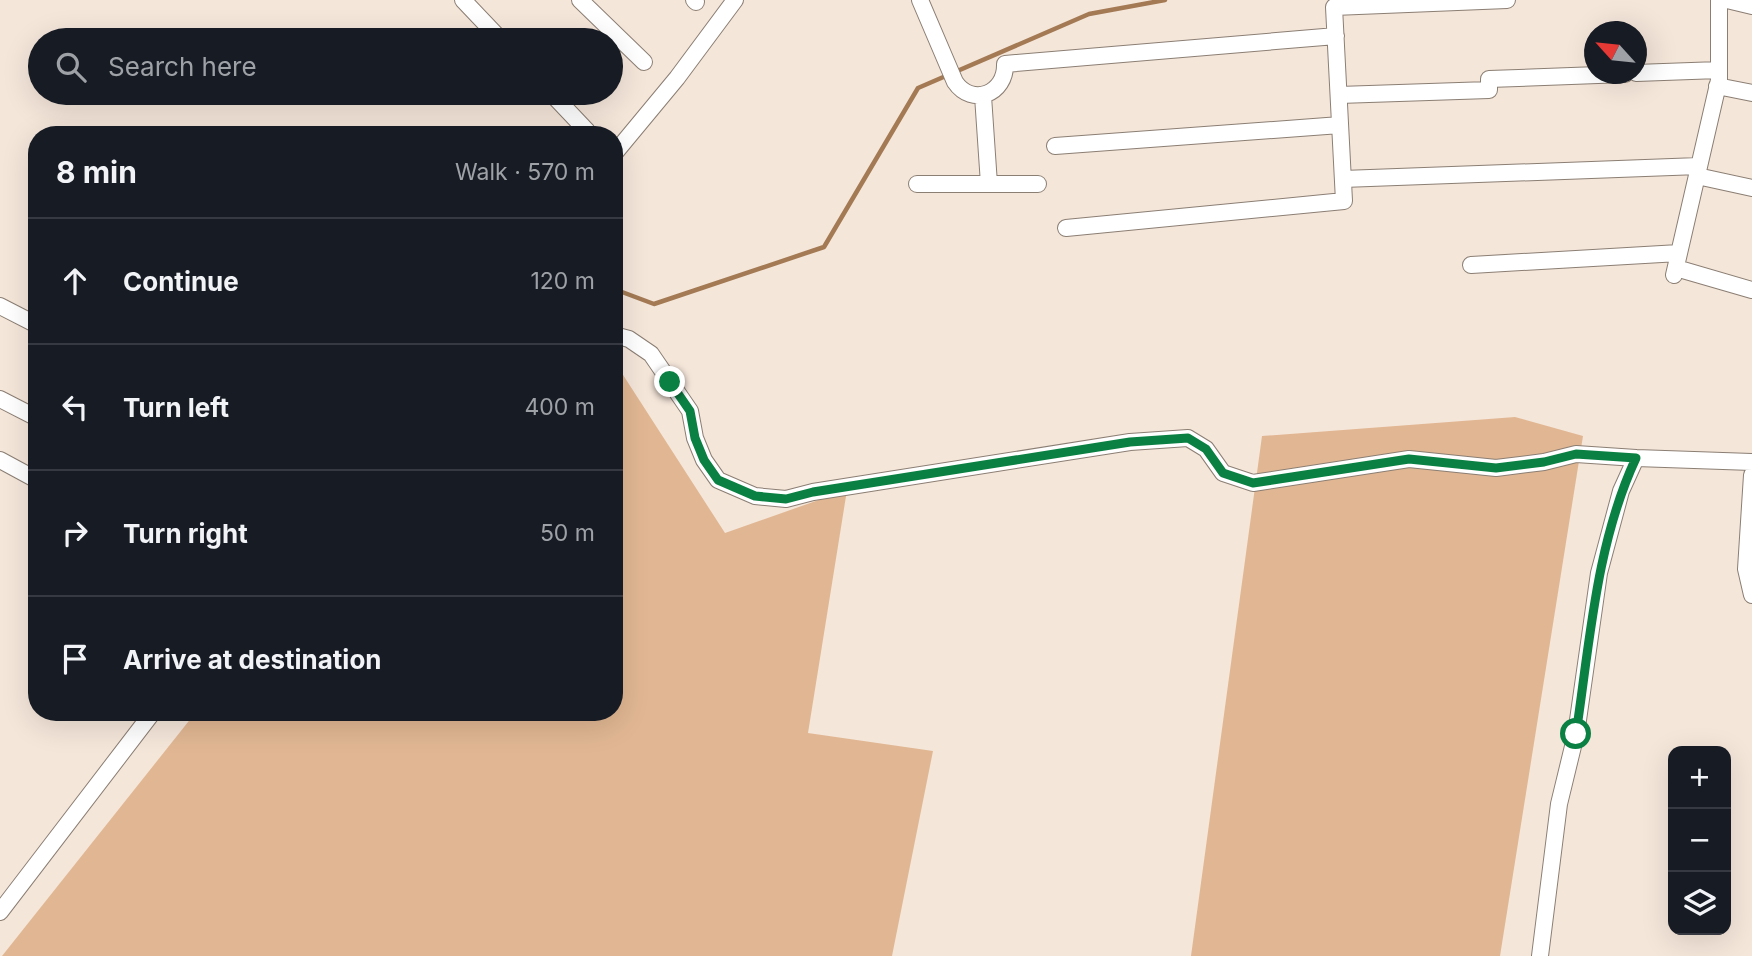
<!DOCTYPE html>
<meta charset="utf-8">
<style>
:root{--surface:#171b24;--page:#20242c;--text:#f1f3f6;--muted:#9ea1a6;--line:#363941}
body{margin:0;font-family:Inter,sans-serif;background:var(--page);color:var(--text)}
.controls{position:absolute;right:21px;bottom:21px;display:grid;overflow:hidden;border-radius:14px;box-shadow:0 7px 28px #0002}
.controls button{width:63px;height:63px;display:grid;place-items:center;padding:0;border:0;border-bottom:2px solid var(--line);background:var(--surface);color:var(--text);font:35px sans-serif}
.compass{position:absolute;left:1584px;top:21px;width:63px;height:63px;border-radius:50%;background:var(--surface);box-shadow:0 7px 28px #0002;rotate:297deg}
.stop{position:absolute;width:21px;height:21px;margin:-16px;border:5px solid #0b8043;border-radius:50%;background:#fff}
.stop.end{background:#0b8043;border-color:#fff;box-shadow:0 2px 7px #0008}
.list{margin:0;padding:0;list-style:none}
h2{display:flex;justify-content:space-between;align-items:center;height:91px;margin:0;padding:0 28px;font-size:30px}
h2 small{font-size:23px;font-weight:400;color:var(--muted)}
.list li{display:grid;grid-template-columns:46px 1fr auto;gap:21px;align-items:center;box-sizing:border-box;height:126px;padding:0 28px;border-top:2px solid var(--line)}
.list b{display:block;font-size:26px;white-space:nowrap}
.list em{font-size:23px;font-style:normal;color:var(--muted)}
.icon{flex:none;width:38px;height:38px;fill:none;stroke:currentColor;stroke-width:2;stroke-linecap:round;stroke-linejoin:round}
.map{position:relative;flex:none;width:1752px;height:956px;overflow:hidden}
.search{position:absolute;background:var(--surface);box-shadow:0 7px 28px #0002;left:28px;top:28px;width:595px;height:77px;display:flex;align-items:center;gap:18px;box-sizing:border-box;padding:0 24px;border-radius:38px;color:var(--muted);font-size:26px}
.panel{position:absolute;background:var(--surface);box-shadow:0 7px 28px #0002;left:28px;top:126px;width:595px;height:595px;border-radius:28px}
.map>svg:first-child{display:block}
</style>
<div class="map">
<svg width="1752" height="956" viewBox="0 0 1752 956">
<rect width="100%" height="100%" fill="#f5e6da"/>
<!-- green -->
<path fill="#e1b793" d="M614,364H616L725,533L847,490L808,733L933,751L892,956H2L196,712H614Z
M1515,417L1583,436L1500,956H1191L1262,436Z"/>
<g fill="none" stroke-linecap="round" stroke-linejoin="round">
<!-- stream -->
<path stroke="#a37a54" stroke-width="4.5" d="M614,289L654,304L824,247L918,88L1089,14L1165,0"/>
<!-- minor casing -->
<g stroke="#8b7e73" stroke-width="18">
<path id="minor" d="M463,0L501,40
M580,0L644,62
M694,0L696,2
M920,0L955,82C972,107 1006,94 1005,64L1336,36
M1727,0L1752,6
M1636,73L1719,70
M1717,86L1752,93
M551,93L587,131
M1339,95L1489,90V79L1625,74
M983,96L989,184
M1055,146L1340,125
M614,154L677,78L735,0
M1697,176L1752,188
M1343,179L1699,166
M917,184H1038
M1066,228L1344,201L1334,7L1507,0
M1471,265L1679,253
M1676,268L1752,290
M1674,275L1719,80V0
M0,306L37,325
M614,335L629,339L651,354L690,411L695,438L704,460L718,480L755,496L786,499L813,492L1130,442L1188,438L1206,449L1223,473L1253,483L1409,459L1496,468L1544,462L1576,454L1636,458L1621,491L1599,573L1576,734L1559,804L1540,956
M0,399L37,418
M1636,458L1752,462
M0,460L37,480
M1752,475L1746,569L1752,595
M0,912L153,712"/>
</g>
<!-- minor -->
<use href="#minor" stroke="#fff" stroke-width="16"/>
</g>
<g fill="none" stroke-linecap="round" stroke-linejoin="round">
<!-- route -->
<path stroke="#0b8043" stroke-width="9" d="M670,382L690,411L695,438L704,460L718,480L755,496L786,499L813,492L1130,442L1188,438L1206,449L1223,473L1253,483L1409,459L1496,468L1544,462L1576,454L1636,458C1596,544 1590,641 1576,734"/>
</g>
</svg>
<div class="controls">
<button>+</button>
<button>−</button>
<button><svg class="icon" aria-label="layers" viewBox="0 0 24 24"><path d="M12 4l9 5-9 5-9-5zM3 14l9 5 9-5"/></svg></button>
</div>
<svg class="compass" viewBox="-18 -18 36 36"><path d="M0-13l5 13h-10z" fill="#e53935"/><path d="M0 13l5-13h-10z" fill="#9ea1a6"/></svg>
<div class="stop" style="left:1576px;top:734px"></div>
<div class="stop end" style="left:670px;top:382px"></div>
<div class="search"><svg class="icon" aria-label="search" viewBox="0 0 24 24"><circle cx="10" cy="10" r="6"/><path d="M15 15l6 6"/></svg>Search here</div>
<section class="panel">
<h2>8 min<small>Walk · 570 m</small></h2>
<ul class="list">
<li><svg class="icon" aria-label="ahead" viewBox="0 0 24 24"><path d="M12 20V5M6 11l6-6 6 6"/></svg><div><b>Continue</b></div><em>120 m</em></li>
<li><svg class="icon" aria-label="left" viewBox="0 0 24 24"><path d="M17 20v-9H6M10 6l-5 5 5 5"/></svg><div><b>Turn left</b></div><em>400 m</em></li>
<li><svg class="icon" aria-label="right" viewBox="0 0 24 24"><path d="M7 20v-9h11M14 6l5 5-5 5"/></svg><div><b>Turn right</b></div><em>50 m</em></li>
<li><svg class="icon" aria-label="arrive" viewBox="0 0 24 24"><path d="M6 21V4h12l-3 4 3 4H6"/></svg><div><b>Arrive at destination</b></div></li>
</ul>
</section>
</div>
